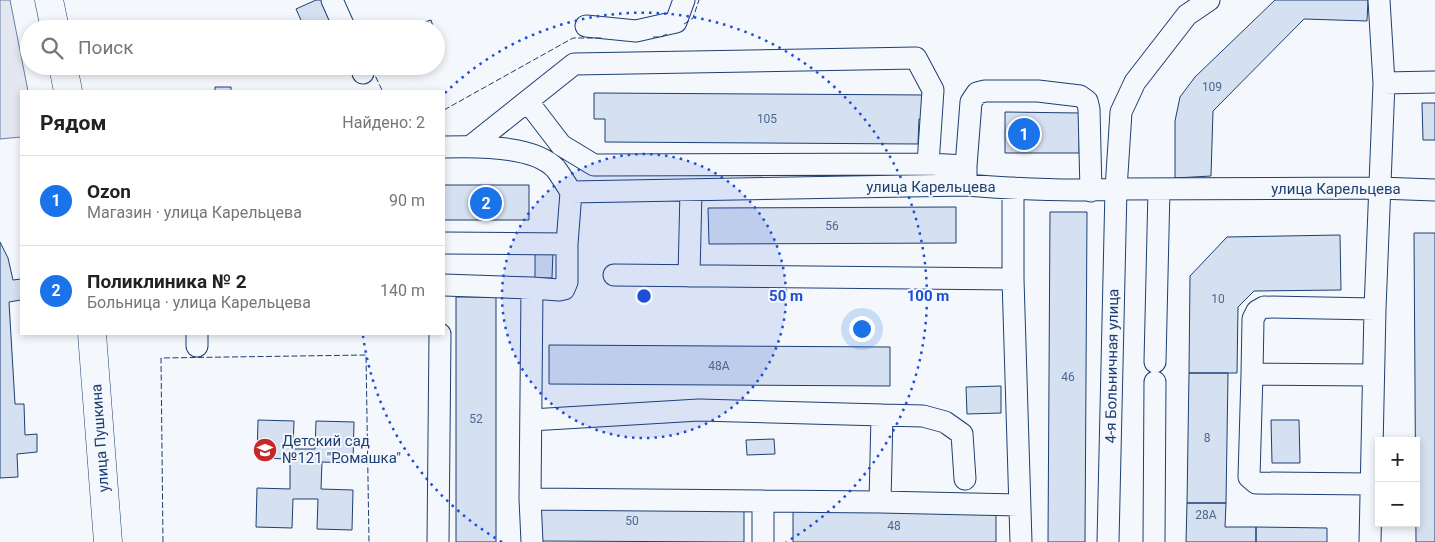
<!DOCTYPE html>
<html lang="ru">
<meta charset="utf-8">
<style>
:root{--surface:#fff;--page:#f2f2f2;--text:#222;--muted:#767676;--line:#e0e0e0;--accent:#1a73e8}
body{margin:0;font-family:Roboto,sans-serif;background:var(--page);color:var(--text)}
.controls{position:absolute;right:15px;bottom:15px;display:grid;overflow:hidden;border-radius:0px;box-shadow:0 2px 8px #0003}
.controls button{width:45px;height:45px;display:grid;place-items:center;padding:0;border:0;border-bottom:1px solid var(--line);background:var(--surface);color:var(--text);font:25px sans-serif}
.you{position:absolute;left:861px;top:328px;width:18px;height:18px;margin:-12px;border:4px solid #fff;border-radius:50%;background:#1a73e8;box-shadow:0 0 0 8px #1a73e833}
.badge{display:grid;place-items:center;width:32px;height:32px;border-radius:50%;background:var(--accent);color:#fff;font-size:16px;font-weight:700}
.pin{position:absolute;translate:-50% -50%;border:2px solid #fff;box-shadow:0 1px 5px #0006}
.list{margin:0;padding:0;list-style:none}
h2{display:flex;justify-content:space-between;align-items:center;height:65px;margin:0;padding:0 20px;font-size:21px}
h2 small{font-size:16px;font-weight:400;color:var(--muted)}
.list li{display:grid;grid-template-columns:32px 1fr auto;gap:15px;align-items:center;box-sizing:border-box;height:90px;padding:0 20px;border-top:1px solid var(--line)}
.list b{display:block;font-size:19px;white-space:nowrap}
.list p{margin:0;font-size:16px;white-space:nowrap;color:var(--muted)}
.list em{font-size:16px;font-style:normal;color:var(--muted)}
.icon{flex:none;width:28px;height:28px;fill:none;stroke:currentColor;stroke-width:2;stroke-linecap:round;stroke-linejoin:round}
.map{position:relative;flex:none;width:1435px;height:542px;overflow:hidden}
.search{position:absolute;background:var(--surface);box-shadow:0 2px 8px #0003;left:20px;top:20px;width:425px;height:55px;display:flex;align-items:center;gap:12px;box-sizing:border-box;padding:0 18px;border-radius:28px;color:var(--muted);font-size:19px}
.panel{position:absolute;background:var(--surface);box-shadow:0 2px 8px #0003;left:20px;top:90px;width:425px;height:245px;border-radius:0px}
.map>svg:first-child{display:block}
</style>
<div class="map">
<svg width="1435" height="542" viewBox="0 0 1435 542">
<rect width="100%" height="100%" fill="#f4f7fb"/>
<!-- parking -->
<path fill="#e3e8f0" stroke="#687fa3" d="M0,0H10L28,91H21V137L0,139Z"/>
<!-- building -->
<path fill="#d5e0f0" stroke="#1d3f73" d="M316,0H325L335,22L321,29H305L296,9Z
M1275,0H1368L1367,21L1304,19L1213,111L1211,176L1175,178V121L1180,97L1195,77Z
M431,20L434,29H403Z
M215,87H231V91H215Z
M594,93L929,95L928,120L919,119L918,144L605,142V119H594Z
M1422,103H1435V140H1423Z
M1005,112L1080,113L1079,153H1005Z
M444,185H529V220H444Z
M956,207V243L709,244L708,208Z
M1050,212H1087L1085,542H1048Z
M1414,233H1435V542H1416Z
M1340,235L1341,290L1254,291L1238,307L1237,373H1189L1190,276L1227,237Z
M0,242L8,258L13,280L21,279V300L9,302L15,404H24L25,435L37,434V452L17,454L18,477L0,478Z
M535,251H553L552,278H535Z
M456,297H496V542H456Z
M549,345L890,347V386L549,384Z
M1189,373H1228L1226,503H1187Z
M1001,386V413L967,414L966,387Z
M258,420L294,421L293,449H315L316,421L354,422L353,463L322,462L321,489L353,490L352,530L317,529L318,499H293L292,528L256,527L257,488L290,489V459L257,458Z
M1271,420H1299L1300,463H1272Z
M774,439L775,454L747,455L746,440Z
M538,501L744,502V542L538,541Z
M1187,503H1226L1225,527H1256V542H1186Z
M793,509L996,510V542H793Z
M1256,527L1327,528V542H1256Z"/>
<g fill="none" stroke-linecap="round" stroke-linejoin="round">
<!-- minor casing -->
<g stroke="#1d3f73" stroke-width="23">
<path id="minor" d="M332,0L345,29
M586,26L636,31L676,22L684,0
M362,66L363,73
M1384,83L1435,82
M528,102L561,145L594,165L928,164
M471,146L574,64L916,58L933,90L928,164L966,166V185
M444,147C474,146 535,145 556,169C561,176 566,184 571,192
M966,166L971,102L977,93L985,91H1038L1080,96L1087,101L1089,109L1091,191
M1013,188V279L1021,542
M571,192L966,185C1016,189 1066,192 1116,189L1379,188L1435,190
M444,243L567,244
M614,275L1013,279
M689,276L691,190
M444,285L532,288
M197,334V346
M1155,362L1159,189
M1252,374L1253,319L1257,311L1264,307L1375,309
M882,415L923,416L945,422L962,434L965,479
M531,420L699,410L882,415L880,502
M1370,484L1256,483L1249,477L1252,374L1373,375
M530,499L880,502L1019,505
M438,542L440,334
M532,542L530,499L532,288L559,290L564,289L567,282V244L571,192
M763,542V501
M1108,542L1116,189L1121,112L1135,82L1187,15L1209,0
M1154,542L1155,382
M1370,542L1375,309L1384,83L1379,0"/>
</g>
<!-- major casing -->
<g stroke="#1d3f73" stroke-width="29">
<path id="major" d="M49,0L55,29
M63,66L68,91
M92,334L108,542"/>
</g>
<!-- minor -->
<use href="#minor" stroke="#f4f7fb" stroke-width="21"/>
<!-- major -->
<use href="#major" stroke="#f4f7fb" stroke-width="28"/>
<!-- fence -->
<path stroke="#1d3f73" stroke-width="1" stroke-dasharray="6 2.5" stroke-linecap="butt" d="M684,24L693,18L699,0
M653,37H661L667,34
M372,69L382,90L384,91
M444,110L573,38H603
M163,542L161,358L366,355L369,542"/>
</g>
<!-- distance rings -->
<circle cx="644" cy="296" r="142" fill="#1d4ed8" fill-opacity=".12"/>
<g fill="none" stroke="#1d4ed8" stroke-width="2.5" stroke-dasharray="2.5 5">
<circle cx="644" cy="296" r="142"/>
<path d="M502 542A284 284 0 0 1 363 336M445 93A284 284 0 1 1 786 542"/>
</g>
<!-- icons -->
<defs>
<g id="school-disc" transform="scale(1.25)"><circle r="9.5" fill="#c62828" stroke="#f4f7fb"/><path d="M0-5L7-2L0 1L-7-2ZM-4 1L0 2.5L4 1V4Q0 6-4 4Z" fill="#fff"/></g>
</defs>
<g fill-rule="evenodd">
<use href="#school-disc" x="265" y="450"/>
</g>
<g text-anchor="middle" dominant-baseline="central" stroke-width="4" stroke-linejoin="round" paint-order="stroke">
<!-- number labels -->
<g font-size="12" fill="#4b6792">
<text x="1212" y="87">109</text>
<text x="767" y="119">105</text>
<text x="832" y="226">56</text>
<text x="1218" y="299">10</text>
<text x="719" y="366">48А</text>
<text x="1068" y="377">46</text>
<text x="476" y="419">52</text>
<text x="1207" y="438">8</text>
<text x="1206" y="515">28А</text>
<text x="632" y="521">50</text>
<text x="894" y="526">48</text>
</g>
<!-- street labels -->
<g font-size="15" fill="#1d3f73" stroke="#f4f7fb">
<text x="931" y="187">улица Карельцева</text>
<text x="1336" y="189">улица Карельцева</text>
<text transform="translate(1112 366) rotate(-89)">4-я Больничная улица</text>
<text transform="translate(100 438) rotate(-94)">улица Пушкина</text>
</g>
<!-- poi labels -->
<g font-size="15" fill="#1d3f73" stroke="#f4f7fb" text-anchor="start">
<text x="282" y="441">Детский сад<tspan x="282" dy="17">№121 "Ромашка"</tspan></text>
</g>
</g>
<circle cx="644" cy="296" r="8" fill="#1d4ed8" stroke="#f4f7fb" stroke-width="2.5"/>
<g font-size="15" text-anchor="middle" font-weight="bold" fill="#1d4ed8" stroke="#f4f7fb" stroke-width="4" stroke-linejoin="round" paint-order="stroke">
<text x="786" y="301">50 m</text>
<text x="928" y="301">100 m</text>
</g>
</svg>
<div class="controls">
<button>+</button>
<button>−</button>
</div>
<div class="you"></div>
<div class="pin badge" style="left:1024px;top:134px">1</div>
<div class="pin badge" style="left:486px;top:203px">2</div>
<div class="search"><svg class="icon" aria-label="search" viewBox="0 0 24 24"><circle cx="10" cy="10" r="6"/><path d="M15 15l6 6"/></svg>Поиск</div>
<section class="panel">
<h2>Рядом<small>Найдено: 2</small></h2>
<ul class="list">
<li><span class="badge">1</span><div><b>Ozon</b><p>Магазин · улица Карельцева</p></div><em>90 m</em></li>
<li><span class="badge">2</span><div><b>Поликлиника № 2</b><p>Больница · улица Карельцева</p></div><em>140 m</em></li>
</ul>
</section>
</div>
